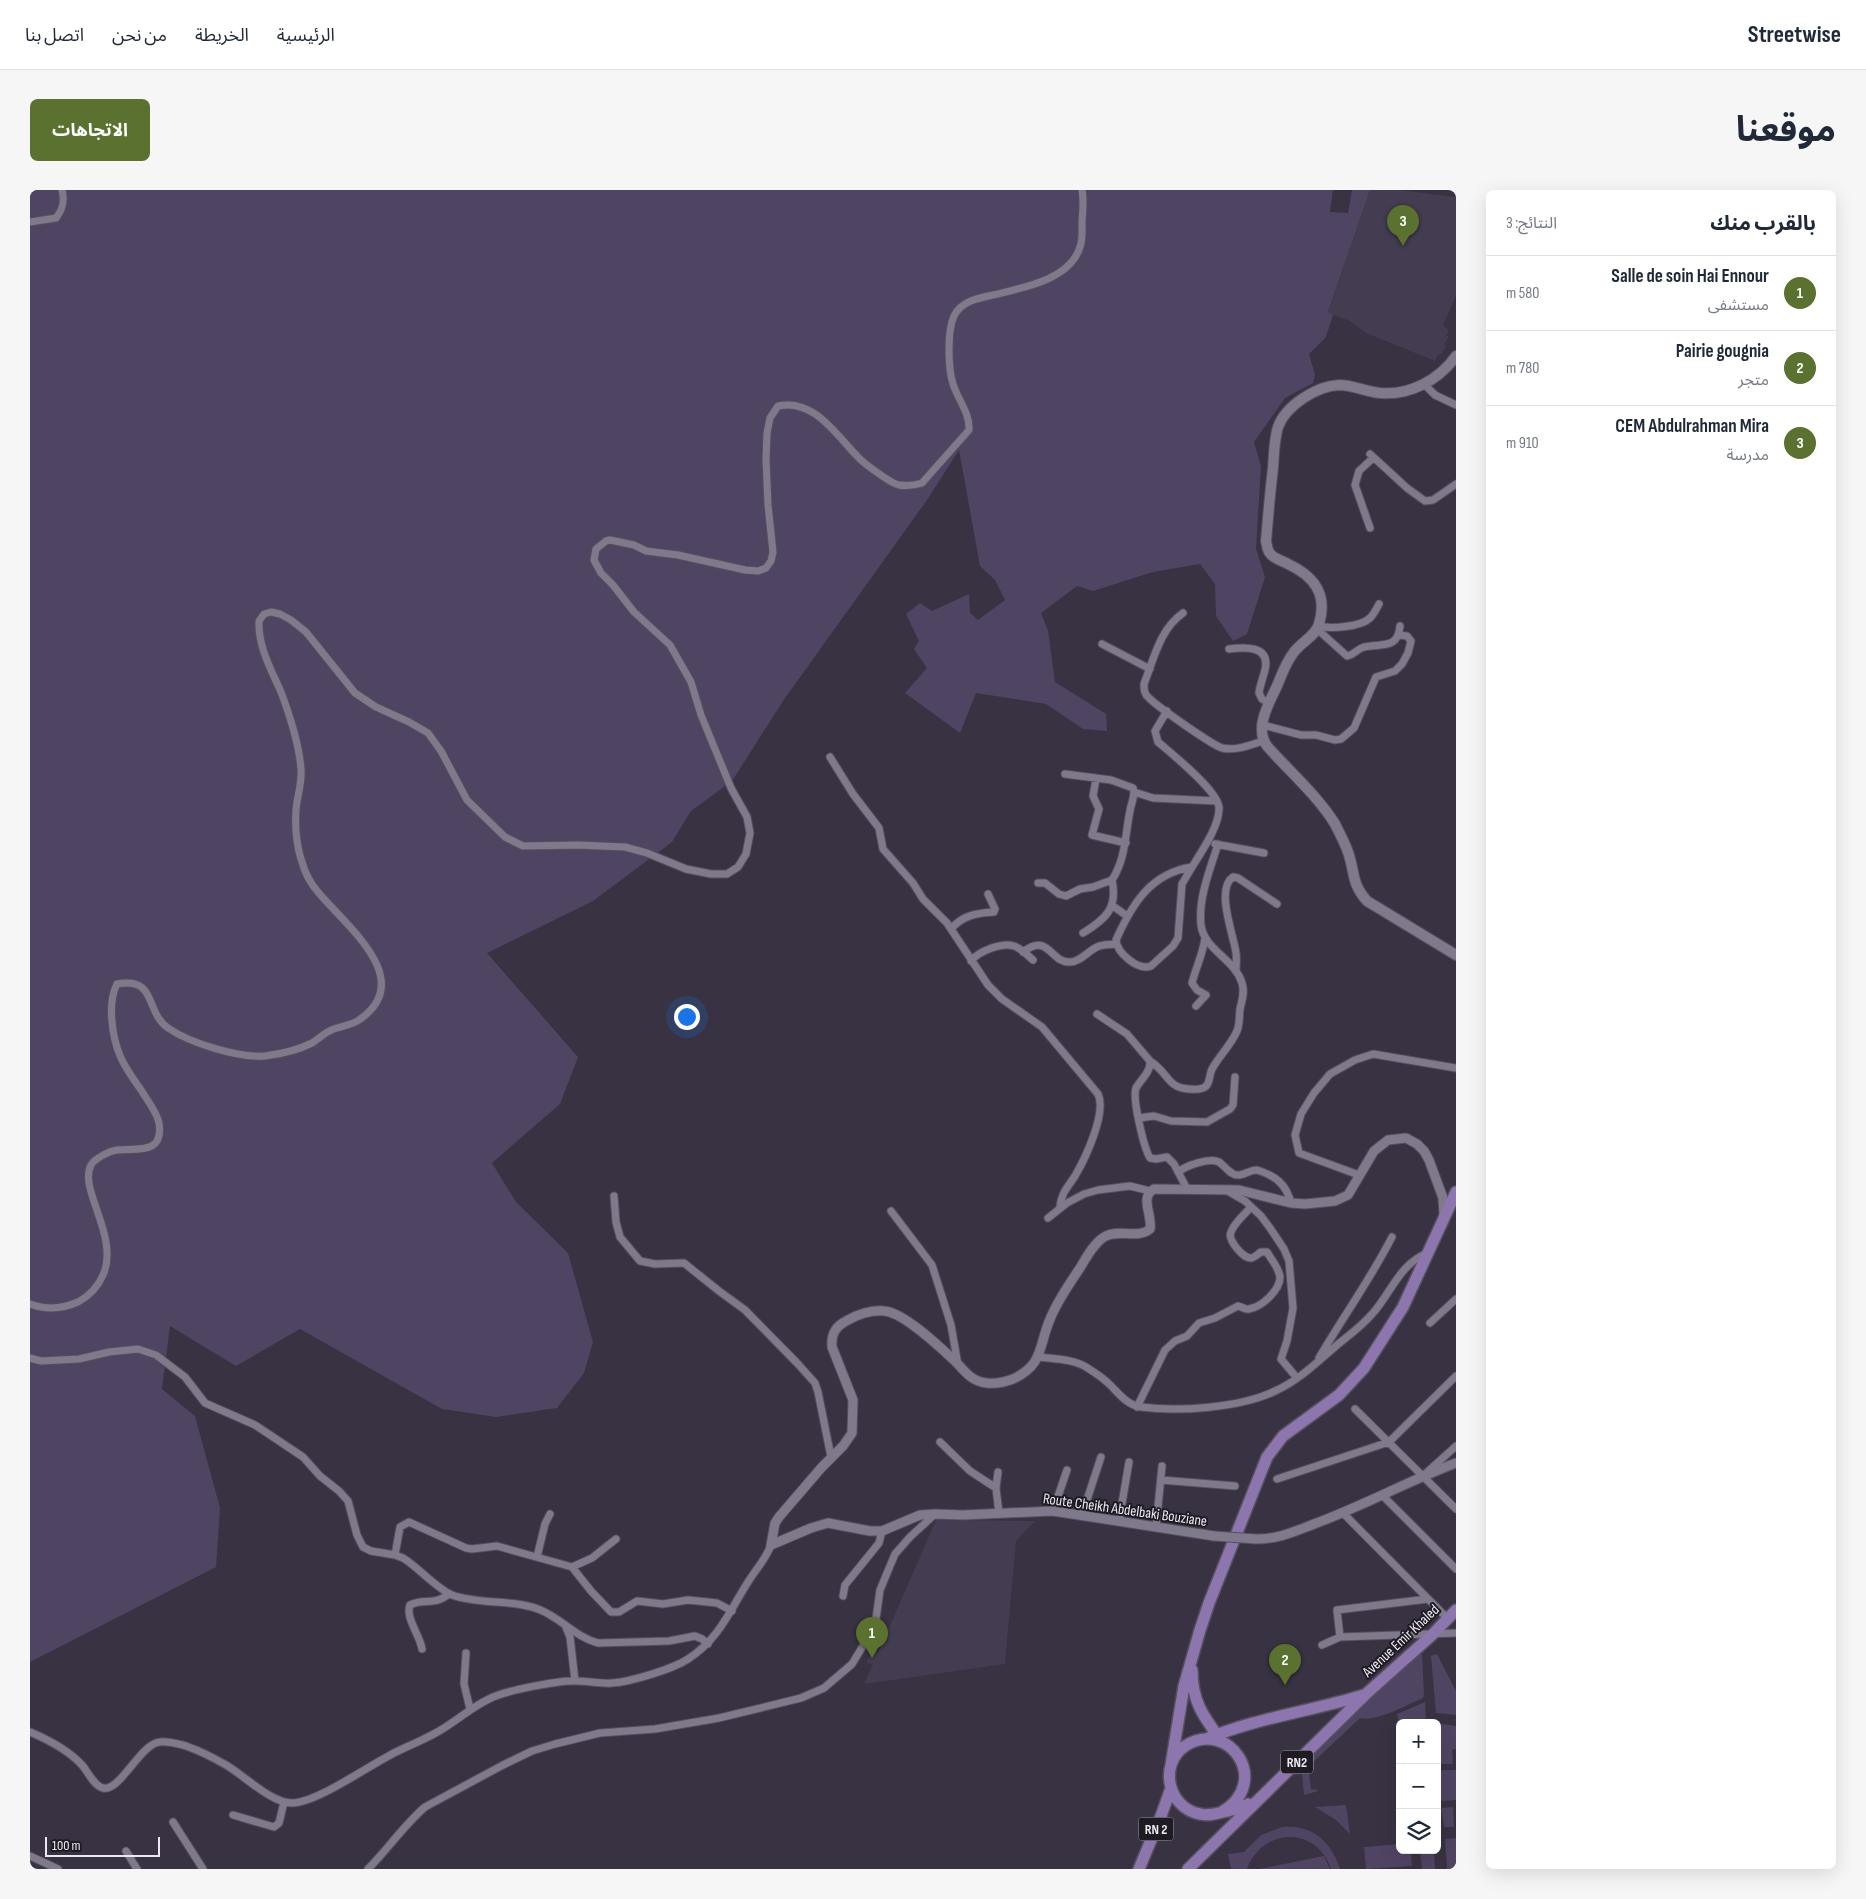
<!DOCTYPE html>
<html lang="ar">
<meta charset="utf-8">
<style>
:root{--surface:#fff;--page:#f6f6f7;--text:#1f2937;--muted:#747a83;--line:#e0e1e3;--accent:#5b712f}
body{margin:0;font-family:"Sofia Sans Condensed","Noto Sans Arabic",sans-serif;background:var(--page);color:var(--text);direction:rtl}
.controls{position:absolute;right:15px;bottom:15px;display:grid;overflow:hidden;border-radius:8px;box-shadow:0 5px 20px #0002}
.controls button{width:45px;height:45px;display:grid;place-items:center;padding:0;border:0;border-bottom:1px solid var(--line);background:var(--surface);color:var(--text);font:25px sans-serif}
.scale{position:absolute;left:15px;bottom:12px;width:115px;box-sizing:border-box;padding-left:5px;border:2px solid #ebe8f2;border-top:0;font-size:14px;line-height:18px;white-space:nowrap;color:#ebe8f2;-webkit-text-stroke:4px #1e1b23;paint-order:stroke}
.you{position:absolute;left:656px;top:826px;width:18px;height:18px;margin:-12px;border:4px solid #fff;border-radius:50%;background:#1a73e8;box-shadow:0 0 0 8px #1a73e833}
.badge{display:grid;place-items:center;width:32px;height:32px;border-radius:50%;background:var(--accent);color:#fff;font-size:16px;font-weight:700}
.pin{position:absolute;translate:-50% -41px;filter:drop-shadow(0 1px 2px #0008)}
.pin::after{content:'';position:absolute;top:26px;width:18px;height:15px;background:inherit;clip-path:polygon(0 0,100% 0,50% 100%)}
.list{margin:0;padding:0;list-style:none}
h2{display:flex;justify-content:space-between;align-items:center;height:65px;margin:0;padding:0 20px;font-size:21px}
h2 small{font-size:16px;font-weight:400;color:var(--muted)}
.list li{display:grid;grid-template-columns:32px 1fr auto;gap:15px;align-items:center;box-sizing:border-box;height:75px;padding:0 20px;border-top:1px solid var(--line)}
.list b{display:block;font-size:19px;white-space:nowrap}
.list p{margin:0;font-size:16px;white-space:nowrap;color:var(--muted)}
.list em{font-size:16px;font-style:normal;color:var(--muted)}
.icon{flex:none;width:28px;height:28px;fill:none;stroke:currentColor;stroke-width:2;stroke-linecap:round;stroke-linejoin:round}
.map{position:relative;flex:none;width:1426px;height:1679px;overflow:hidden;direction:ltr;border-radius:8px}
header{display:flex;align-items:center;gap:30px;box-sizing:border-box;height:70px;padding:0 25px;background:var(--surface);border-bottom:1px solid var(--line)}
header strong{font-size:24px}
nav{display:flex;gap:28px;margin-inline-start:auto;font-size:18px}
.intro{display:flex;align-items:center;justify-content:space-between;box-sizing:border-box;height:120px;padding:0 30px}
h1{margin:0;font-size:35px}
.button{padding:12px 22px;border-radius:8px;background:var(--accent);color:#fff;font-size:18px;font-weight:700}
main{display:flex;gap:30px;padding:0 30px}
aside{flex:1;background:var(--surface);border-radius:8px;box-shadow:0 5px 20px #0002}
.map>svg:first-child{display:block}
</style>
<header>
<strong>Streetwise</strong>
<nav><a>الرئيسية</a><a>الخريطة</a><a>من نحن</a><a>اتصل بنا</a></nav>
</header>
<div class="intro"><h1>موقعنا</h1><a class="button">الاتجاهات</a></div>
<main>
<aside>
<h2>بالقرب منك<small>النتائج: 3</small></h2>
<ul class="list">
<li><span class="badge">1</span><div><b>Salle de soin Hai Ennour</b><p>مستشفى</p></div><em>580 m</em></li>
<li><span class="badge">2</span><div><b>Pairie gougnia</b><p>متجر</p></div><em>780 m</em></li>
<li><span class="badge">3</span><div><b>CEM Abdulrahman Mira</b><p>مدرسة</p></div><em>910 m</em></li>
</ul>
</aside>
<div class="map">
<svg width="1426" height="1679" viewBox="0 0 1426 1679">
<rect width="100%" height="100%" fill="#383242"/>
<!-- built -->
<path fill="#443c51" d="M1340,0H1369L1426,7V106L1413,135L1419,141L1416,145L1419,147L1414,154L1417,156L1410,165L1408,164L1405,171L1336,143L1320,131L1298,123Z
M906,1330L1005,1331L986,1351L975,1474L834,1494L843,1474L836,1473L842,1460L848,1463Z"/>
<!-- green -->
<path fill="#504463" d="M0,0H1303L1300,22L1318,23L1322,0H1340L1298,122L1303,125L1296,147L1279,164L1285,185L1283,193L1255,208L1224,252L1231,276L1226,359L1235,387L1217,444L1203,451L1186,426L1185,394L1170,374L1123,382L1063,401L1047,396L1011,423L1018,441L1025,492L1076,524L1077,541L1053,539L1016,514L946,503L930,543L875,503L897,478L884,459L889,451L876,424L890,413L902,421L939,404L940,423L948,430L975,410L965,390L950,376L929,260L897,310L753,511L702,591L661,621L642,652L563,711L457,763L548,867L530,914L462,973L486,1012L538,1063L563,1152L554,1183L527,1218L466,1227L412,1219L270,1139L206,1176L140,1136L132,1199L165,1226L190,1318L186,1377L0,1472Z
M1392,1464L1394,1504L1393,1508C1377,1515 1347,1532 1330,1528L1278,1577L1281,1599L1288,1600V1601L1274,1605L1272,1584L1261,1585L1373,1475Z
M1407,1464L1426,1501V1525L1406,1523L1401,1466Z
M1395,1512L1396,1533H1370V1540L1367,1524Z
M1407,1533L1426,1536V1559L1422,1560L1423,1574H1408Z
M1408,1580H1426V1610L1411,1611Z
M1316,1615L1320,1644L1306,1630L1285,1617Z
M1423,1617L1424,1637H1414L1411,1618Z
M1252,1637C1282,1634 1301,1651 1310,1679H1301C1287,1636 1232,1637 1217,1679H1201L1198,1664L1214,1662L1231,1645Z
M1426,1648V1679H1417L1415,1649Z
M1370,1654V1660H1381L1382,1676L1336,1679L1334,1657Z
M1390,1660H1404L1405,1679H1392Z
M1294,1666L1300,1679H1229Z"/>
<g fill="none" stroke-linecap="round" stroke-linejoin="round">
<!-- minor casing -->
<g stroke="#54505d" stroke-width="9">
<path id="minor" d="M0,32L26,28C33,19 35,11 32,0
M1394,194L1405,205L1426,215
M1340,264L1377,298L1395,311L1403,310L1426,294
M1340,338L1325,295L1329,281L1343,268
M1153,423C1130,439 1124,468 1114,494C1114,499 1114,504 1119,508C1128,517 1182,555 1192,558C1206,561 1220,555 1233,551
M1289,436C1301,439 1331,437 1340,428C1344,424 1347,418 1349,414
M1287,439L1317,466C1324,465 1327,459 1334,457C1351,453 1368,460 1370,436
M1072,454L1120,479
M1199,459C1214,457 1241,455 1235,480C1233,488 1230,495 1229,503L1232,509L1239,513
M1137,521L1125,541L1128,552C1142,564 1187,600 1189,617C1190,635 1172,661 1162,677
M1233,535L1271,545H1286L1305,550L1311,549L1324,538L1346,487L1365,481L1372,474L1378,463L1381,451L1377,446L1369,445
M800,567L823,604L849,638L853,659L883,693L893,709L917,733L958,795L972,809L1012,837L1068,904C1077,923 1055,969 1045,986C1038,997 1031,1003 1030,1017
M1066,589L1063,606L1069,619L1062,645L1096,653
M1104,602L1123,608L1187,611
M1185,654L1234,663
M1162,677L1152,694L1148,748L1143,756L1121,776C1108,781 1087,763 1086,750C1102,714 1121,683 1162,677Z
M1008,693H1015L1029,704L1036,706L1050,699L1063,697L1082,690C1096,668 1095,645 1100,621C1101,613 1106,605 1103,598L1081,590L1035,584
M1083,716L1097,726
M921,739C933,725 947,723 964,722L965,719L958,704
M1053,743C1076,729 1088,718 1082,690
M993,762C1019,742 1020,773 1040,772C1050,772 1058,761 1067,757C1073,754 1080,755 1086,754
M941,771C949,761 972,752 984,756C991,758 998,766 1003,770
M1206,779C1206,774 1207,769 1206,763C1204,746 1185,699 1203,687L1208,688L1247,714
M1166,816L1176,805L1167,800L1162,793C1166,777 1173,764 1175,748
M1067,824L1097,844L1120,871C1121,882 1111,889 1106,898C1102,909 1114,958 1120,968L1126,969L1137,967L1144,974L1157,999
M1120,871C1142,885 1135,901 1169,899C1181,898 1178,888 1182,879C1189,866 1201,855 1207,841C1210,834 1209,826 1210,819C1212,810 1215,802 1212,793C1205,769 1174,760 1171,735C1168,708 1180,680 1188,654
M1109,928L1124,926L1141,931L1177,932L1200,919L1203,915L1205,887
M1148,982C1156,976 1179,967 1189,972C1195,976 1200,985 1208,985C1214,985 1220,980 1227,980C1246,986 1256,994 1261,1013
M1329,985L1269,963L1265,945L1271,924L1284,903L1300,884L1325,870L1343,864L1426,878
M1196,1000L1215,1011L1231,1026L1240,1038L1254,1059L1259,1071L1263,1118L1257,1151L1251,1169L1267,1188
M584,1006L586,1032L590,1047L610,1071L625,1074L654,1073L689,1101L715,1120L768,1174L785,1193L788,1202L801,1267
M861,1021L902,1075L921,1135L928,1175
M1018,1028L1037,1013L1054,1004L1068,1000L1100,996L1120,1001
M0,1114C16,1120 32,1119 48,1112C59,1106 68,1097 73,1085C90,1047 48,999 61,975C65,968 80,961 87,960C107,958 134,965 129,933C127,922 117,910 111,900C104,890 96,879 91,868C82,848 77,813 87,794C128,787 114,821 138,838C160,853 208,868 235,866C251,864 268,860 282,853C290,848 295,842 304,839C312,836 322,835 329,830C388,790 315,735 288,702C280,693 275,683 272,672C266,655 264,630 267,612C269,601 272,590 271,579C269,553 260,526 251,502C241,479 228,457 229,431L234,424L241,422L250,424L261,430L276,442L325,503L346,517L379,532L398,543L411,561L437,610L475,647L493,656L548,655L595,657L617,663L656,679L681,684H697L708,677L716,664L720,643L717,627L701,598L671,525L661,492L640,455L604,422L583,395L571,383L564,370L566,359L576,351L580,350L604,355L616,361L648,365L715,380L728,381L736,378L741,371L743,362L738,315L736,270L737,243L740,228L748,216C784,208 806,245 828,267C833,273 862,294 869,295C876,296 886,295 892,293L939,240C940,223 928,210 923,194C918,178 917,141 924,126C931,111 949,108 963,105C992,98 1040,90 1050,57C1053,49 1052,39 1052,31C1053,20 1054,10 1052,0
M1400,1133L1426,1109
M1008,1167C1024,1169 1043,1169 1056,1177C1064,1182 1072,1187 1078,1193C1088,1202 1096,1215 1111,1217C1147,1222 1211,1218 1245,1201C1268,1191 1287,1172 1306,1156C1318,1146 1332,1136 1343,1123C1361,1103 1370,1073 1398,1063
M0,1168L11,1171L49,1169L79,1162L108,1159L126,1165L155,1187L175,1213L225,1235L273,1267L290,1286L309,1301L318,1311L327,1345L333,1357L341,1361L365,1365L373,1368C388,1377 407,1399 422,1405C450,1415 481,1409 508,1419C530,1427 545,1447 568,1453L639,1451L665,1446L672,1449L678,1454
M1289,1168C1313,1127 1340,1090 1362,1047
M1107,1217L1135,1160L1145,1151L1157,1146L1169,1133L1185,1128L1208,1116C1212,1117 1216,1120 1219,1119C1232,1117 1250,1100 1250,1087C1249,1078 1241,1069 1237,1062H1231C1229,1063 1224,1068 1221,1068C1214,1069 1197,1050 1201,1042C1204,1033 1215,1024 1221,1017
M1325,1219L1426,1319
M910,1252L940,1281L966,1298
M968,1282L966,1298L969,1323
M1395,1284L1426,1256
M1247,1289L1359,1252L1426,1186
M1131,1290L1205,1296
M1352,1305L1426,1379
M1023,1321L1037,1280
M1313,1323L1418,1429
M1052,1325L1071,1267
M1089,1331L1099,1272
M1126,1337L1132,1276
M365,1365L370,1337L379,1332L436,1358L442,1359L467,1356L542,1377L562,1368L586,1349
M507,1367L515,1334L520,1324
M542,1377L561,1401L581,1422H589L607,1411L633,1414L658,1410L687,1413L702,1421
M813,1406L815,1395L849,1353L852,1341
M535,1435L540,1447L545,1491
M1310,1447L1307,1420L1398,1409
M1292,1455L1310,1447L1426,1443
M392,1459C390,1445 375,1428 380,1415C396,1407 402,1417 419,1404
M436,1463L434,1494L440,1519
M0,1542C19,1550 38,1560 52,1575C58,1582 64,1596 73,1598C90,1602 111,1553 130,1552C138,1551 148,1554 156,1556C170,1561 184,1568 196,1575C215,1586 241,1613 262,1613C287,1613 341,1574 366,1562C382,1554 399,1548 414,1538C429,1529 442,1517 459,1509C473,1501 529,1490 546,1491C558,1491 570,1494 582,1493C600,1492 643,1479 658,1469C689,1449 699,1422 718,1392C726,1379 736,1369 741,1355
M203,1625L244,1637L249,1633L254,1612
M143,1632L173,1679
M96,1661L107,1679
M0,1666L28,1679
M338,1679C358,1659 374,1635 395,1617L473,1575L502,1561L525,1554L570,1543L625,1539L689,1528L771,1508L794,1498L822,1474L845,1436L850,1400L865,1364L880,1347L905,1324"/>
</g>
<!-- tertiary casing -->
<g stroke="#54505d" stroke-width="11">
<path id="tertiary" d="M1226,1349C1249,1349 1263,1342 1284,1334C1333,1316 1378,1291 1426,1273
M741,1355L745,1333L749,1327L792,1277L813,1256L822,1243L823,1210L802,1157C801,1143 806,1136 818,1130C829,1124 841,1120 854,1121C874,1122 912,1159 927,1173C936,1183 943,1192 957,1193C966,1194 975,1192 983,1189C1015,1174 1008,1155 1021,1127C1028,1110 1040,1093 1050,1078C1056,1068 1065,1051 1076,1046C1088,1039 1109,1049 1120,1039C1123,1026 1109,1007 1124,999L1209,1000L1261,1013L1275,1014L1305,1011L1318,1005L1344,961L1358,950L1376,948L1387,954L1394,961L1399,970L1413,1008L1414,1025
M741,1355L781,1338L798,1333L840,1341H852L890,1325L905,1324L933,1325L1023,1321L1184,1346"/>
</g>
<!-- secondary casing -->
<g stroke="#54505d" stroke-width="12">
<path id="secondary" d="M1426,166C1410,189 1380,206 1350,203C1336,202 1324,195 1309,195C1287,196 1256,215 1248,237C1244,250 1244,265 1243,278C1240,303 1238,327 1236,351C1237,355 1237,359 1239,362C1243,369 1251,370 1258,374C1284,386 1298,404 1289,434C1286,446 1271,452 1264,462C1256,472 1252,484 1247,496C1239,513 1224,538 1237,556C1260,582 1287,605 1305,634C1310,644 1316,655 1319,665C1325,685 1322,694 1337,711L1426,765"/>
</g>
<!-- primary casing -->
<g stroke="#54505d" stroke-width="14">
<path id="primary" d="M1162,1480C1162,1511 1173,1526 1190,1549
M1176,1549C1226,1528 1282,1521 1334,1505
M1141,1575L1154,1496L1170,1440L1179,1413L1237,1267L1253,1246L1309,1205L1334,1178L1373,1117L1426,1002
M1192,1622C1243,1591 1198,1528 1155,1556C1128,1575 1138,1618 1170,1624C1178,1626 1185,1624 1193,1622C1202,1620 1209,1619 1218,1614
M1109,1679L1131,1626L1141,1598
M1158,1679L1336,1504L1402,1445L1426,1420"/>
</g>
<!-- minor -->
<use href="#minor" stroke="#80798b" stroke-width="7"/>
<!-- tertiary -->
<use href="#tertiary" stroke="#80798b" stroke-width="9"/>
<!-- secondary -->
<use href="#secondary" stroke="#80798b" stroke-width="10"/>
<!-- primary -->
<use href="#primary" stroke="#8d75ae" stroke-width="11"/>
<!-- tertiary-bridge casing -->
<g stroke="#54505d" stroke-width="11" stroke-linecap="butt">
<path id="tertiary-bridge" d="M1184,1346L1226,1349"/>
</g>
<!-- tertiary-bridge -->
<use href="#tertiary-bridge" stroke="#80798b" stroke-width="9"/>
</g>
<g text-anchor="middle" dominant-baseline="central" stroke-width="4" stroke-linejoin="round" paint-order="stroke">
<!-- shield labels -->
<g fill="#1e1b23" stroke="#aeaab4" stroke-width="1">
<rect x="1251" y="1560.5" width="32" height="23" rx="4"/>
<rect x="1108.5" y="1627.5" width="35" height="23" rx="4"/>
</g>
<g font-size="14" font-weight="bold" fill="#ebe8f2">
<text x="1267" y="1572">RN2</text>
<text x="1126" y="1639">RN 2</text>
</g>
<!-- street labels -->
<g font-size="15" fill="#ebe8f2" stroke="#1e1b23">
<text transform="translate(1095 1320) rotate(8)">Route Cheikh Abdelbaki Bouziane</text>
<text transform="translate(1371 1451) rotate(-43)">Avenue Emir Khaled</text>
</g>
</g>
</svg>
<div class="controls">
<button>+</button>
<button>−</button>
<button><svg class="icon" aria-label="layers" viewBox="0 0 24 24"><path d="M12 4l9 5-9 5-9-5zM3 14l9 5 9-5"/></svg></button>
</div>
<div class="scale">100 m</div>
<div class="you"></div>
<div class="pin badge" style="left:842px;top:1468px">1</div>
<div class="pin badge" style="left:1255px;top:1495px">2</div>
<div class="pin badge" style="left:1373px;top:56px">3</div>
</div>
</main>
